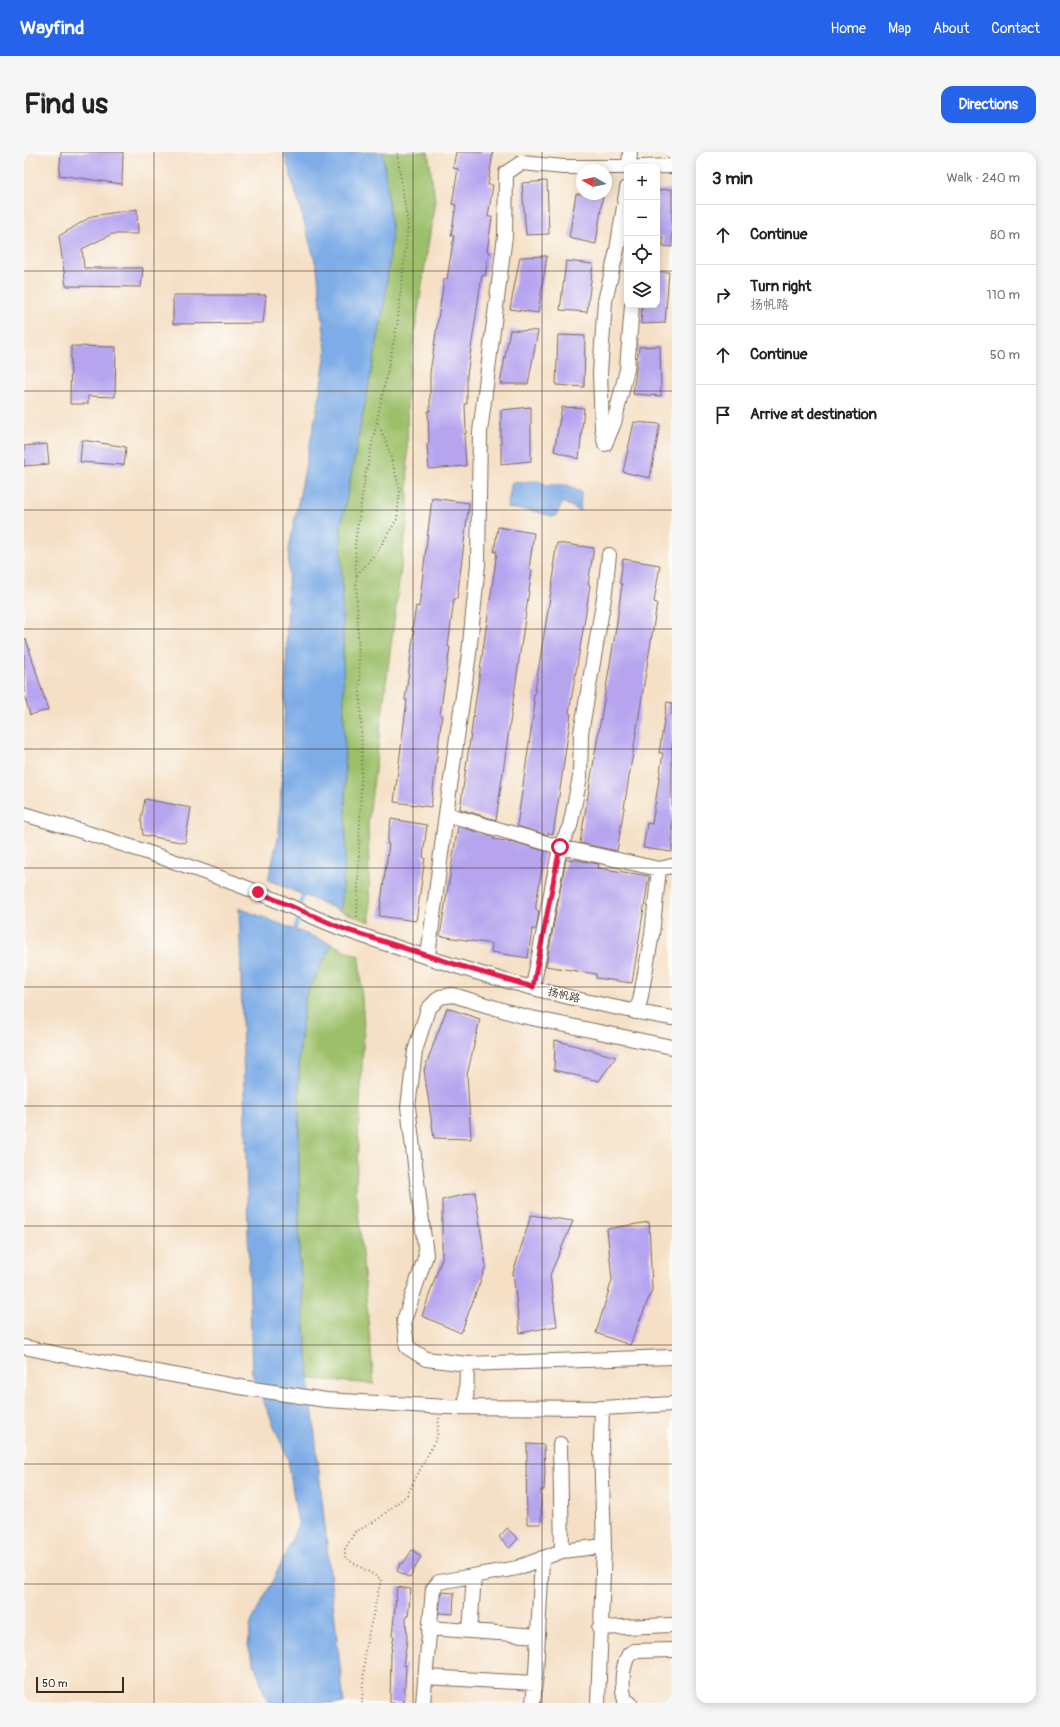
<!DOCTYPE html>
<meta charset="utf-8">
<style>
:root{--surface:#fff;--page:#f6f6f6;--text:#202124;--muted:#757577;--line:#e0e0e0;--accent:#2563eb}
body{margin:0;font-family:Pangolin,"LXGW WenKai TC",sans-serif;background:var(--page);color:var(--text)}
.controls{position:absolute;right:12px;top:12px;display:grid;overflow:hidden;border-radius:8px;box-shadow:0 2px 10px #0003}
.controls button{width:36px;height:36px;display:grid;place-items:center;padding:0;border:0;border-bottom:1px solid var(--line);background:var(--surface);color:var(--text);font:20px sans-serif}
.compass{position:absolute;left:552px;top:12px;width:36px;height:36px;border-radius:50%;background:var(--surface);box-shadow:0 2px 10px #0003;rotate:279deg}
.scale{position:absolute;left:12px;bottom:10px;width:88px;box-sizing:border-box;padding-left:4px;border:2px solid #3b2a1e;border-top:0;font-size:11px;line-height:14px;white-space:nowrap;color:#3b2a1e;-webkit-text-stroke:3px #fdfcf7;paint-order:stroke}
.stop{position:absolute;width:12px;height:12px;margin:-9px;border:3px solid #e11d48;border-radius:50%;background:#fff}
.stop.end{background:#e11d48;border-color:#fff;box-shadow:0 1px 4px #0008}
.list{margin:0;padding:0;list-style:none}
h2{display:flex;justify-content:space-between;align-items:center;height:52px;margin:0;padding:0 16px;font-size:17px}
h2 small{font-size:13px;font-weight:400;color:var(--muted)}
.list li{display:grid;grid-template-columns:26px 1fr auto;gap:12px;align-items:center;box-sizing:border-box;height:60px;padding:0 16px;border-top:1px solid var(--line)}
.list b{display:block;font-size:15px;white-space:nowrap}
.list p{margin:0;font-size:13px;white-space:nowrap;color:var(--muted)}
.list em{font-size:13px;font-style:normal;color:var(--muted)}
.icon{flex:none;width:22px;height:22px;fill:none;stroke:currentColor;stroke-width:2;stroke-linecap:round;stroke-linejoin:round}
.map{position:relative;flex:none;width:648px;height:1551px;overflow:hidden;border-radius:12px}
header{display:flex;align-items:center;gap:24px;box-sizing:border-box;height:56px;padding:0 20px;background:var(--accent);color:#fff}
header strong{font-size:19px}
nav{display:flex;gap:22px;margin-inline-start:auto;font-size:14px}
.intro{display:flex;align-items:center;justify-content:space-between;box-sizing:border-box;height:96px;padding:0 24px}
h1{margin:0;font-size:28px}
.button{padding:10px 18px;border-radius:12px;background:var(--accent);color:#fff;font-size:14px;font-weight:700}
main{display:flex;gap:24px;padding:0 24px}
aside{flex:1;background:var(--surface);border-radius:12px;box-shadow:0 2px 10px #0003}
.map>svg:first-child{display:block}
</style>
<header>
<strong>Wayfind</strong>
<nav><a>Home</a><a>Map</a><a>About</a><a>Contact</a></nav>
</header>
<div class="intro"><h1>Find us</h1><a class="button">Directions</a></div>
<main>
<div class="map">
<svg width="648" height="1551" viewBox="0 0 648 1551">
<rect width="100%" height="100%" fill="#fdfcf7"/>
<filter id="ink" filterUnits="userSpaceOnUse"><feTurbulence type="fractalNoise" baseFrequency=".025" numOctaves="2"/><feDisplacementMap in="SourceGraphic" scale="8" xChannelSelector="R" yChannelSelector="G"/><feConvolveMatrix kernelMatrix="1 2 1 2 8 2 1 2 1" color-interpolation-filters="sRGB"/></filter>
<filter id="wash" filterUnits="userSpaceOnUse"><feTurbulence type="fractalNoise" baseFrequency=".012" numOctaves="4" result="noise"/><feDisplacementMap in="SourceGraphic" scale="16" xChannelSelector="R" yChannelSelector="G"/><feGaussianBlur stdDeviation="0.9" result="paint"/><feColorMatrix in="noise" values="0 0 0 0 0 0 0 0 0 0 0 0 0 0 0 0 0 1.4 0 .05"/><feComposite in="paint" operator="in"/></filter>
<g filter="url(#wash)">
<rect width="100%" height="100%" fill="#f5e0c6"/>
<!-- green -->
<path fill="#9cc06b" stroke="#6c7544" d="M359,0H404L411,48L383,232L384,361L344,673L346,770L317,759L322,689L317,374L361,150Z
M308,792L335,804L340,875L332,1034L350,1232L285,1227L275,1100V906L281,845Z"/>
<!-- water -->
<path fill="#7dace7" stroke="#5c6b82" d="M260,0H359L368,79L361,150L317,374L322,689L317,759L244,728L255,682L262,523L265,396L295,247L302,198L293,116Z
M514,329L524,333H544L557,340L556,359L539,350L531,365L510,359L483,356L488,330Z
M215,756L308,792L281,845L275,906V1100L285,1227L320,1551H244L224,1494L227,1471L258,1410L274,1373L264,1307L228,1222Z"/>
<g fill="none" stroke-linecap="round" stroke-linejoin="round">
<!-- stream -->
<path stroke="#7dace7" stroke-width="3.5" d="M276,756L280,738
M270,781L275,762"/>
</g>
<g id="blocks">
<!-- building -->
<path fill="#b6a4ef" d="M37,0H99L98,32L35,23Z
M432,0H469L464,33H469L464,65H468L463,99L465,100L461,124L458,123L443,223V252H441L442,282H440L442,314L405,317L403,292H405L404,259H406V221L420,127H423L430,84H427L432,53L428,52L434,17L429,16Z
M523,29L525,82L502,83L498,31Z
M648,37V95L639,94V85H633V38Z
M552,42H579L572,92L545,86Z
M113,57L114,82H88L58,97L60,116H119L117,135L42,134L35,84L68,64Z
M523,104L514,161L486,157L496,105Z
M542,109L569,112L563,160L536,158Z
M633,120H645L641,171L617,172L618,153H633Z
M149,143H242L239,171L149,172Z
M486,178L514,179L504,232H476Z
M534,183L561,184L560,235L532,233Z
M47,194L92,195L91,245L64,244V252H46Z
M636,194L637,244L609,242L615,195Z
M507,255V309L477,312V258Z
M538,255L560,256L555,307L530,299Z
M610,270L636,272L626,326L599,320Z
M58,288L102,295L100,313L56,310Z
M23,292L25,312L0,314V294Z
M408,346L445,351L433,447H430L424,495H426L416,563H418L407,655L370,650L383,548H381L390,479H388L392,454L395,455Z
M474,375L510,381L505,417L508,418L472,668L436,657L473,400H470Z
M533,391L570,396L564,432L566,433L561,466L545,561L547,562L534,651L529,682L524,681L523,683L493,674L511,551L509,550L531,415H529Z
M599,407L636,413L630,450L633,451L628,483L593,699L556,691L593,470L598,432L596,431Z
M0,487H2L24,558L6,563L0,542Z
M643,550L648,551V700L619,696L623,671L628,672L633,640L639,601H635Z
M121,647L167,656L161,691L119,683L117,667Z
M367,667L403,673L399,705L401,706L392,769L355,764L365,692H363Z
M434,674L470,685L469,687L490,690L521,699L512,752V758L515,759L512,777H508L504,806L467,800L468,792L416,784Z
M542,707L553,708L575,712L574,716L625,724L608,831L572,826V822L522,814Z
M423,856L456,867L443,923L447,987L410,986L400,918Z
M531,888L592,905L575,929L530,918Z
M451,1040L462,1114L437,1181L398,1164L418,1106V1048Z
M507,1063L549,1069L526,1123L533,1174L496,1181L489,1121Z
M625,1070L628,1138L606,1193L572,1181L588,1128L583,1077Z
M503,1292L520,1293L521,1319L520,1338H517V1372H503L502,1308H503Z
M483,1376L494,1387L485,1396L475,1385Z
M388,1398L397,1404L386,1426L373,1419L377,1411L379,1412Z
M373,1435L387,1437L384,1464H382L383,1489L379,1513H382L380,1551H366L367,1501L370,1484H368Z
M417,1440L430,1441L429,1462L415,1461Z"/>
</g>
</g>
<g filter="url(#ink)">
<use href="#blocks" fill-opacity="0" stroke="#7c6a59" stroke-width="1"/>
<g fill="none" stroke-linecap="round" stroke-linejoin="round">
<!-- minor casing -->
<g stroke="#7c6a59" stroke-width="16">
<path id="minor" d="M603,15H540L497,11L482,21L481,84L456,280L454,412L445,502L422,662L536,695L635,717L648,714
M605,15L606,0
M615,15L648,14
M603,36L593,98L581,149L576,221L578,276L581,292L590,271L603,217L608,153
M0,662C79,685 157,710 233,740C263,752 291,767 322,778C428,815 537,848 648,866
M404,804L422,662
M509,835L536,695L546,674L556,625L557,581L581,440L585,403
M611,860L616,849L628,782L635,717
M648,895L498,864L429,843L416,845L404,857L391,899L384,955L402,1103L380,1169L383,1195L402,1207L443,1212L648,1205
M0,1195L43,1204L222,1236L302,1248L423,1255L578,1256L648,1252
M442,1255L443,1212
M536,1292L538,1399
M405,1476L514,1484
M575,1476L648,1473
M446,1479L450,1424
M401,1525L511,1531
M399,1551L409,1437L415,1430L493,1416L538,1399L580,1394
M509,1551L512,1521L518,1406
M574,1551L580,1394L577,1294L578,1256
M606,1551L601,1549C597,1532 597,1517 605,1502L610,1499L648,1498"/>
</g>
<!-- path -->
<path stroke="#7c6a59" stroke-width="2" stroke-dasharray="1 3" stroke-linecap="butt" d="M333,423L355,397L373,367L376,337L364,296L353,268
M331,768L333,765L338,599L331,391L341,325L373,174L384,74L373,0
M338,1551L341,1498L357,1427L321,1406V1397L331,1380L353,1368L383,1343L413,1285L415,1266"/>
<!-- minor -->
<use href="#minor" stroke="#fff" stroke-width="14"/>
</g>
</g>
<g fill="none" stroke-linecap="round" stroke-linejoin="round" filter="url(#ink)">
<!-- route -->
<path stroke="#e11d48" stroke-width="5" d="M234,740L320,777L446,817L509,835L536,695"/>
</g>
<!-- grid -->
<path fill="none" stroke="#3b2a1e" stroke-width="1" stroke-opacity="0.55" d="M130,0V1551M259,0V1551M389,0V1551M518,0V1551M0,119H603M633,119H648M0,239H648M0,358H648M0,477H648M0,597H648M0,716H648M0,835H648M0,954H648M0,1074H648M0,1193H648M0,1312H648M0,1432H648"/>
<g text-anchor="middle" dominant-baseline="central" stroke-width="3" stroke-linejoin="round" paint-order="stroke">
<!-- street labels -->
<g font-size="11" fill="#3b2a1e" stroke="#fdfcf7">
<text transform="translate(540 843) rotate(13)">扬帆路</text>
</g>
</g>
</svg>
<div class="controls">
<button>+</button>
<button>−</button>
<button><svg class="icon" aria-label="locate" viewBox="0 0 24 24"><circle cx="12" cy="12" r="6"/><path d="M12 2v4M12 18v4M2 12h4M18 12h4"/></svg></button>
<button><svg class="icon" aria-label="layers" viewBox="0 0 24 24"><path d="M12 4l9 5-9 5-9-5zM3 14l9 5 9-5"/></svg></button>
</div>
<svg class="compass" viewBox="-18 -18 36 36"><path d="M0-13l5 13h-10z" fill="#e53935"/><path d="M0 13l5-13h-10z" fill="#757577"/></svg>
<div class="scale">50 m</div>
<div class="stop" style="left:536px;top:695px"></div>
<div class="stop end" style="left:234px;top:740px"></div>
</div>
<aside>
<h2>3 min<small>Walk · 240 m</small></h2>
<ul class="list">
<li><svg class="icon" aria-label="ahead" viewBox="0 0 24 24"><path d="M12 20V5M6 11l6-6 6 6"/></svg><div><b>Continue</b></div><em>80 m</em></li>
<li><svg class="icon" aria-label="right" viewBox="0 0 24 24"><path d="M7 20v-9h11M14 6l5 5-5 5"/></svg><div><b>Turn right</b><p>扬帆路</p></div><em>110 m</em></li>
<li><svg class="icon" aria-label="ahead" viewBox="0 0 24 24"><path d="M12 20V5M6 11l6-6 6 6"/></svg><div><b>Continue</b></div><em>50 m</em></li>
<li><svg class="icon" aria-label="arrive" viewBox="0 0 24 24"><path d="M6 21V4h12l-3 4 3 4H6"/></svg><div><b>Arrive at destination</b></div></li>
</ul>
</aside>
</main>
